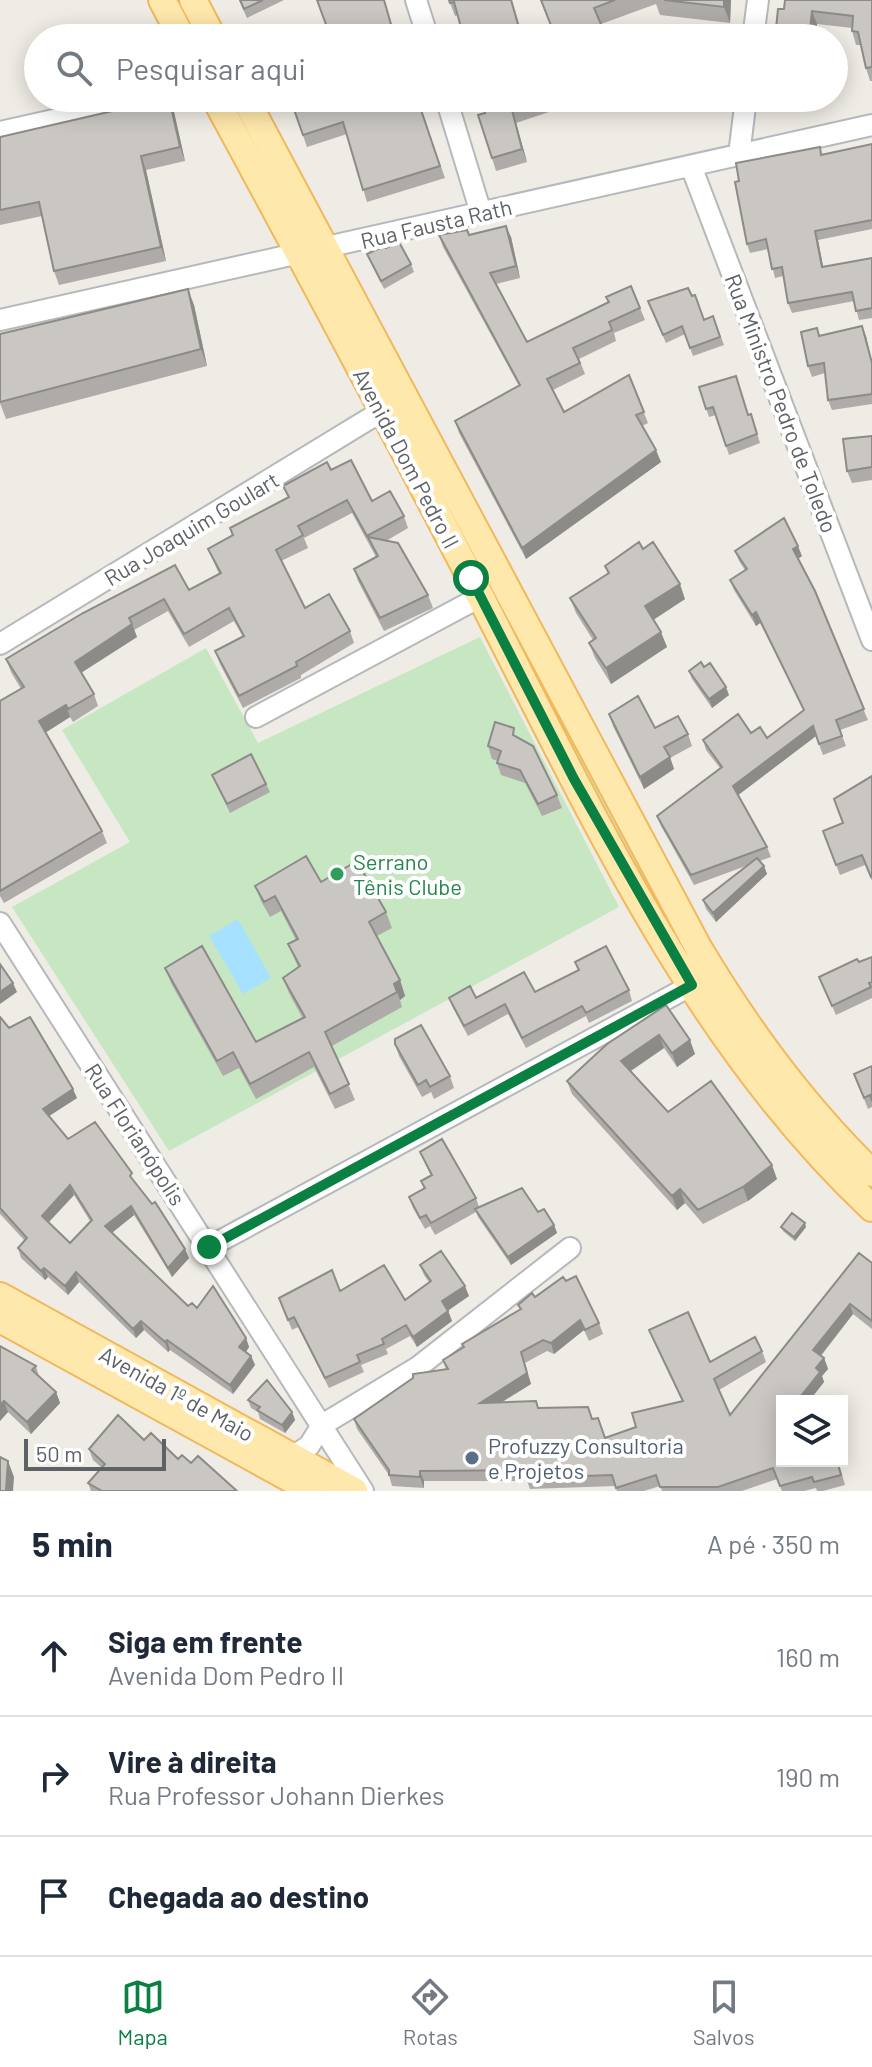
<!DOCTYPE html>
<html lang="pt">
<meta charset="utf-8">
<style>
:root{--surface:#fff;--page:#f2f2f3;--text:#1f2937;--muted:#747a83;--line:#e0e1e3;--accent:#0b8043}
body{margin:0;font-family:Barlow,sans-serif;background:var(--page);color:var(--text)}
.controls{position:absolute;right:24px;bottom:24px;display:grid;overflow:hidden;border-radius:0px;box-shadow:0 4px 20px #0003}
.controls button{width:72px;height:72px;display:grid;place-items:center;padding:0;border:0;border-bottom:2px solid var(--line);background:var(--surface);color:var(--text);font:40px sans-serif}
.scale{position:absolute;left:24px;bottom:20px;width:142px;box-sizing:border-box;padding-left:8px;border:4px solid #5d6266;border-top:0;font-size:22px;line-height:28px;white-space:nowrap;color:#5d6266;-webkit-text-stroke:6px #fff;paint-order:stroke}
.stop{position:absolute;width:24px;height:24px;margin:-18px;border:6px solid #0b8043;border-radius:50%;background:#fff}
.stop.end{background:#0b8043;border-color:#fff;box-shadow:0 2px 8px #0008}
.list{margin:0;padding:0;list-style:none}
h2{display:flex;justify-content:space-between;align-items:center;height:104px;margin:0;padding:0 32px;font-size:34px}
h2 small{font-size:26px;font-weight:400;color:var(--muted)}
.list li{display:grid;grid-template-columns:52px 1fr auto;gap:24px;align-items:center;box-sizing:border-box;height:120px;padding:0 32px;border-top:2px solid var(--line)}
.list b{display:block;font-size:30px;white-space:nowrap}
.list p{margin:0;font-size:26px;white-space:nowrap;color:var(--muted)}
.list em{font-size:26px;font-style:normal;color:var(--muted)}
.icon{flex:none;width:44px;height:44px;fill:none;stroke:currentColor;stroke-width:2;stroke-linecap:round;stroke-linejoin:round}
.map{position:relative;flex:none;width:872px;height:1491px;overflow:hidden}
.search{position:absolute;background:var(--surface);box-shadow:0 4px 20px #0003;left:24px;right:24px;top:24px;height:88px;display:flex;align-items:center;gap:20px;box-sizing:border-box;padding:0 28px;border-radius:44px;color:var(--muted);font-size:30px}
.sheet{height:464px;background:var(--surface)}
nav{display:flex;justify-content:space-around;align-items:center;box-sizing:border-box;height:112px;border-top:2px solid var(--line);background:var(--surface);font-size:22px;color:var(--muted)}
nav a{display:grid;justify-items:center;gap:4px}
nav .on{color:var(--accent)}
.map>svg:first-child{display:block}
</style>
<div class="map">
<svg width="872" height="1491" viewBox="0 0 872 1491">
<rect width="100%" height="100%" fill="#efece5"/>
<!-- green -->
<path fill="#c6e7c2" d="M327,271L659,896L825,1136L872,1186V1195L783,1096L654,905L322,278Z
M480,637L619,907L169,1151L12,907L130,842L62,730L206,648L258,743Z"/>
<!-- water -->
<path fill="#a6e2ff" d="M238,919L271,978L243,994L209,936Z"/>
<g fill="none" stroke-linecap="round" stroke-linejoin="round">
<!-- minor casing -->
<g stroke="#b6b9bc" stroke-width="24">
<path id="minor" d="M416,0L428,38
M753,38L758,0
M446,98L481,213
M0,132L152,98
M739,155L746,98
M691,166L872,640
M0,320L872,125
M0,644L382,411
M256,717L480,597
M0,923L363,1491
M209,1247L692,985
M322,1425L418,1367L570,1248
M292,1457L309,1446L322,1425"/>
</g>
<!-- major casing -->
<g stroke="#f2b85c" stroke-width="30">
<path id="major" d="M162,0L182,38
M193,0L213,38
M215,98C305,264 394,430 481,598C591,811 694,1041 872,1208
M245,98L699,949C748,1031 804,1107 872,1173
M0,1296L354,1491
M0,1319L313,1491"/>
</g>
<!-- minor -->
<use href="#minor" stroke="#fff" stroke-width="20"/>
<!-- major -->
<use href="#major" stroke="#ffe8ab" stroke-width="26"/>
</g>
<!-- wall -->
<path fill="#aeaba8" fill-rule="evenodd" d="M239,0H284L247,18Z
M449,0H512L523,38H464L458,15L455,16Z
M540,0H731L730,23L660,15L656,4L601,24Z
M872,0V81H870L866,68L861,45H856L852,31V28L817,24L816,38H775L784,9Z
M169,98L174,112L185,161L146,170L166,261L59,285L54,271L42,216L0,225V137Z
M290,98H417L445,178L367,202L347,134L307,147Z
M481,98H545L549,112L516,123L527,162L496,171L492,158L485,113Z
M784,98H823V102L787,108Z
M872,144V229L818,240L823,267L872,258V318L859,320L854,301L792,313L788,303L783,276L775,278L768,249L750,253L747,244L739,181L820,147L822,154Z
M439,235H469L511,237L520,278L496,284L527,342L640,308L645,320L614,333L616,341L579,359L585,374L553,390L564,412L629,375L648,423L642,426L661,462L526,559L459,433L455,421L519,386L443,247Z
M386,248L411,264L414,272L384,289L367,254Z
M692,296L704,320L713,316L724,345L693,356L685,334L666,343L648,301Z
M194,305L207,366L6,419L0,403V334Z
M817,328L820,336H866L872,361V404L832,410L828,400L825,373L812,377L808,366Z
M699,387L748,415L751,414L760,443L729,455L716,415L709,417Z
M872,436V480L852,483L847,471Z
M331,470L372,501L404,516L408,528L386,541L428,595L433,608L384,631L358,581L354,569L376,557L352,513L304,538L308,548L281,561L305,608L350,631L354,643L301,675V678L243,708L220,664L215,651L243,637L234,621L189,647L168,611L134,630L137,637L81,673L94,694L98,706L73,722L70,717L45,733L102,831L107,843L4,903L0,896V701L21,689L11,672L6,659L83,613L189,590L219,574L208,549L232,536L230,528L288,498L283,486Z
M643,549L685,599L653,620L667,647L611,684L595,658L589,643L593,640L576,613L570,598L608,574L605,566Z
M735,551L802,556L798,559L868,720L840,730L846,746L823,755L816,736L738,795L767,847L771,857L760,861L764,866L767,874L716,922L706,909L703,900L746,866L694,885L661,826L657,816L720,768L706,750L703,740L751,733L767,738L804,710L760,623L756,626L734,590L730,580L745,570L739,561Z
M689,671L729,695L712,708L692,679Z
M609,714L655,728L688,734L692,746L670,758L674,769L644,789L613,726Z
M518,737L557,795L562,808L542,816L525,783L501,775L497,763L498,761L492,759L488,746Z
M212,775L266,784L270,792L230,813Z
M872,776V881L865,865L840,875L823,831L843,823Z
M321,882L386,912L392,928L377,936L400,980L405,996L400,1000L402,1007L332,1046L355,1100L335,1109L314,1067L256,1099L239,1068L223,1076L171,983L165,968L256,1042L303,1019L289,993L283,978L298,967L288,944L296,940L281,911L270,917L261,901L255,886Z
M872,957V998L836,1015L819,977Z
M575,962L629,990L632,1001L589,1023L586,1016L526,1048L508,1014L468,1036L453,1008L449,998H476L535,992L578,970Z
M666,1005L695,1054L677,1067L664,1048L631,1071L668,1112L777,1179L748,1201L703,1224L685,1203L677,1210L572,1094L567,1081Z
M0,1017L9,1028L77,1098L49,1116L68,1139L136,1183L189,1258L172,1277L134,1215L112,1233L188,1306L197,1308L246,1338L249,1347L246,1352L251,1356L255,1365L233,1394L170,1350L168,1352L144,1330L136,1338L79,1282L68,1295L48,1277L45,1280L21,1258L18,1248L25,1241L0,1214ZM74,1195L90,1221L70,1243L49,1222Z
M395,1044L450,1076L454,1088L434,1099L431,1092L422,1097L399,1056Z
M872,1066V1107L868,1109L854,1074Z
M420,1152L476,1198L479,1207L538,1212L554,1225L557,1233L511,1265L478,1217L476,1212L435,1235L430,1226L425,1229L413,1208L409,1197L424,1189L421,1181L431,1176Z
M781,1227H806L795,1241L783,1231Z
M872,1263V1329L853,1314L821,1356L824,1358L828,1369L822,1376L824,1382L809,1401H782V1461H838L845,1485L823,1491H817L816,1488L804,1491H782L777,1479L742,1491H662L660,1486L644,1491H617L615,1486L530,1489L527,1481H424V1488L392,1486L389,1475L357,1429L354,1419L446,1369L443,1360L464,1348L462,1344L520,1309L518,1305L535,1297L599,1323L603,1334L589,1341L584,1330L554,1354L547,1351L525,1363L531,1384L502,1402L592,1419L605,1438L636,1427L682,1401L649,1330L710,1362L762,1351L766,1362L719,1390L730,1415Z
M420,1265L469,1296L448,1310L452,1321L417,1347L410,1336L386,1349L388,1354L361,1365L364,1372L329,1388L298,1327L292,1330L279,1298L340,1291L405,1300L429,1282L424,1275Z
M0,1346L36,1366L39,1377L56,1392L60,1403L31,1434L8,1412L0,1421Z
M248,1400L292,1412L295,1420L285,1433L260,1419L258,1412L251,1408Z
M144,1440L178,1459L191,1463L237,1491H91L88,1483L102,1468L93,1460L89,1449Z"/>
<!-- shaded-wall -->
<path fill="#8d8b88" d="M724,0H731L730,23L724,7Z
M812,11L817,24L816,38H809Z
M169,98L174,112L185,161L180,147Z
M512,110L516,123L527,162L522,149Z
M141,156L146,170L166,261L161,247Z
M506,226L511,237L520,278L516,266Z
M815,231L818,240L825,276L822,267Z
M188,289L194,305L207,366L201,349Z
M862,326L866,336L872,365Z
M656,450L661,462L526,559L522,548Z
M798,546L802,556L796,560L793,549Z
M680,584L685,599L650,622L645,606Z
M756,612L760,623L756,626L752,615Z
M132,624L137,637L79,674L75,662Z
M661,632L667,647L611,684L606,668Z
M726,687L729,695L712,708L709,699Z
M66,705L70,717L43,734L39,721Z
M813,726L816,736L737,796L733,786Z
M670,757L674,769L644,789L640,777Z
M764,866L767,874L716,922L713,913Z
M400,980L405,996L400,1000L394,984Z
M13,983L17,992L0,1004V992Z
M659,1035L664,1048L626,1074L621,1061Z
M690,1040L695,1054L677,1067L672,1053Z
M73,1089L77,1098L46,1118L43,1109Z
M772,1165L777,1179L748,1201L743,1187Z
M70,1185L74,1195L46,1225L42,1216Z
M680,1189L685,1203L677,1210L672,1196Z
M131,1206L134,1215L109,1235L105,1226Z
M805,1223L806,1227L795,1241L794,1237Z
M554,1225L557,1233L511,1265L508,1257Z
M185,1249L189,1258L172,1277L168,1268Z
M44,1268L48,1277L45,1280L41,1271Z
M76,1272L79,1282L68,1295L65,1286Z
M465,1286L469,1296L446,1312L442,1301Z
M850,1304L853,1314L817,1360L813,1350Z
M448,1311L452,1321L417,1347L413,1337Z
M580,1320L584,1330L554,1354L551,1343Z
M141,1321L144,1330L136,1338L133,1329Z
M246,1338L249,1347L243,1356L239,1347Z
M167,1340L170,1350L168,1352L165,1342Z
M521,1352L531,1384L484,1413L480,1403Z
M251,1356L255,1365L233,1394L230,1385Z
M824,1358L828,1369L822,1376L824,1382L809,1401H797L816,1368Z
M56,1392L60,1403L31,1434L27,1422Z
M4,1401L8,1412L0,1421V1405Z
M292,1412L295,1420L285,1433L282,1425Z
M8,1461L14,1477L13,1491H5Z
M420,1471L424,1481V1488L420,1477Z"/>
<!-- building -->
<path fill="#cac7c3" stroke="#8d8b88" stroke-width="2" fill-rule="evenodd" d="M240,0H263L244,9Z
M317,0H384L395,38H331Z
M449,0H511L522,38H464L454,2L450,3Z
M541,0H615L594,8L607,38H556Z
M664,0H724V7Z
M785,0H872V67L866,68L858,32L852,31L853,16L812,11L809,38H775L778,9H784Z
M169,98L180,147L141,156L161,247L54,271L39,202L0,210V137Z
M290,98H417L440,166L363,190L343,122L303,135Z
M481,98H544V99L512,110L522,149L492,158L478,115L485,113Z
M872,144V220L815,231L822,267L872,258V308L856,311L852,292L788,303L782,267L772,269L766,239L747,244L735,182L739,181L736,163L820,147L821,155Z
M506,226L516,266L490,273L527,342L609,302L606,297L631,286L640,308L609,322L612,330L573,348L580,363L547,379L564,412L629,375L644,412L636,415L656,450L522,548L455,421L520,385L439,235L467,230L469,235Z
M399,242L411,264L381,281L367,254L384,246L386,248Z
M688,288L692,296L695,295L704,320L713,316L720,337L690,348L682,326L663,335L648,301Z
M188,289L201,349L0,402V334Z
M862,326L872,363V394L828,400L824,363L808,366L801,332L817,328L819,336Z
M736,376L748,415L751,414L757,434L726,446L713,407L706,409L699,387Z
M872,436V467L847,471L843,439Z
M351,460L372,501L390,491L404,516L367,536L347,500L298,526L303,535L276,550L305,608L329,594L350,631L296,662L297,666L239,696L215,651L244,636L229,608L184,634L164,599L129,618L132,624L75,662L94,694L68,709L66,705L39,721L102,831L0,891V701L24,687L6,659L83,613L175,565L189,590L221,573L208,549L233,535L230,528L289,497L283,486L327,462L331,470Z
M784,518L798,546L793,549L815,591L864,709L836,720L842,736L819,744L813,726L733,786L767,847L691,875L657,816L722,767L703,740L738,714L751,733L760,727L767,738L804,710L756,612L752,615L730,580L747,569L735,551Z
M368,537L398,543L428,595L380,618L354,569L378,556Z
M639,542L643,549L653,542L680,584L645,606L661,632L606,668L589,643L596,638L570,598L609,573L605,566Z
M701,662L704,667L710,663L726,687L709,699L689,671Z
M638,696L655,728L678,716L688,734L664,747L670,757L640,777L609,714Z
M495,722L514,728L513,735L533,746L557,795L538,804L520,770L497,763L501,751L488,746Z
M251,754L266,784L227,804L212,775Z
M872,776V877H871L862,855L836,865L823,831L843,823L834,799Z
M306,856L321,882L357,861L386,912L369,922L400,980L394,984L397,992L325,1032L349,1084L330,1094L309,1052L250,1084L233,1052L217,1061L165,968L202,946L256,1042L305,1017L283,978L300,966L288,944L298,939L275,896L264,902L255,886Z
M757,858L764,866L713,913L703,900Z
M606,946L629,990L586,1013L582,1006L522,1038L505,1004L464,1026L449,998L470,986L476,998L524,972L535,992L579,970L575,962Z
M872,957V982L869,983L871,987L832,1006L819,977L857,959L859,962Z
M0,964L13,983L0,992Z
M666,1005L690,1040L672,1053L659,1035L621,1061L668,1112L711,1081L772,1165L743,1187L698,1210L680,1189L672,1196L567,1081L607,1044Z
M0,1017L9,1028L30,1017L73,1089L43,1109L68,1139L95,1122L132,1173L130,1176L152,1204L155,1202L185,1249L168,1268L131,1206L105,1226L188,1306L192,1303L197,1308L213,1286L246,1338L239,1347L251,1356L230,1385L167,1340L165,1342L141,1321L133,1329L76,1272L65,1286L44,1268L41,1271L18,1248L27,1238L0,1208ZM70,1185L92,1220L70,1243L42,1216Z
M421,1025L450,1076L430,1087L426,1080L418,1085L395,1044V1039Z
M872,1066V1101L870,1095L864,1098L854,1074Z
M442,1139L476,1198L431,1223L426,1215L420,1218L409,1197L425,1188L421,1181L432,1175L420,1152Z
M522,1188L538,1212L544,1209L554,1225L508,1257L475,1209Z
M792,1213L805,1223L794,1237L781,1227Z
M441,1251L465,1286L442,1301L448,1311L413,1337L406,1325L382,1339L384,1344L357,1355L360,1362L325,1378L294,1317L288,1320L279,1298L332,1270L340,1291L384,1265L405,1300L431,1281L420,1265Z
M859,1253L872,1263V1321L850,1304L813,1350L824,1358L816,1368L820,1372L797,1401H782V1420L779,1424L782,1423V1461H837L841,1475L814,1482L812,1477L780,1486L773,1468L718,1487H660L656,1475L616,1488L612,1475L526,1478L525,1470L420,1471V1477L389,1475V1470L354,1419L413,1378V1374L448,1369L443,1360L464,1347L462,1344L521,1309L518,1305L532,1293L535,1297L563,1277L566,1281L576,1276L599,1323L585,1330L580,1320L551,1343L543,1340L521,1352L527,1373L480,1403L536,1401L538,1408L588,1407L592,1419L598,1418L605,1438L636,1427L632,1413L683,1401L649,1330L688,1312L710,1362L755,1337L762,1351L714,1379L730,1415Z
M0,1346L36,1366L32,1370L56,1392L27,1422L4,1401L0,1405Z
M267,1380L292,1412L282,1425L257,1410L260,1407L248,1400Z
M118,1415L144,1440L151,1433L178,1459L182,1455L191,1463L198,1456L237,1491H102L88,1483L105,1464L89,1449Z
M0,1457L8,1461L6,1490L5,1491H0Z"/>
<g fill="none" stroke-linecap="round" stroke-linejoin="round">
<!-- route -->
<path stroke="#0b8043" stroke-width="10" d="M209,1247L692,985L574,779L471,578"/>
</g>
<!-- markers -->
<circle fill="#2e9e5b" stroke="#fff" stroke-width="3" cx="337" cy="874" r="8"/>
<circle fill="#5c6f8a" stroke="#fff" stroke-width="3" cx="472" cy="1458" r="8"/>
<g text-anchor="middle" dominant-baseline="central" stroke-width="8" stroke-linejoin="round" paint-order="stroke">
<!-- street labels -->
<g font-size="22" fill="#5d6266" stroke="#fff">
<text transform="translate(436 223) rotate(-13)">Rua Fausta Rath</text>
<text transform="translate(782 403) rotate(69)">Rua Ministro Pedro de Toledo</text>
<text transform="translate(407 458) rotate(62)">Avenida Dom Pedro II</text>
<text transform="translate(191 528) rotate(-31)">Rua Joaquim Goulart</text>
<text transform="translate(136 1134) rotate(57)">Rua Florianópolis</text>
<text transform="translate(177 1393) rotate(29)">Avenida 1º de Maio</text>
</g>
<!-- leisure labels -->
<g font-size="22" fill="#27864d" stroke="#fff" text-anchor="start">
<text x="353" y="861">Serrano<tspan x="353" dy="25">Tênis Clube</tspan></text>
</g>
<!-- service labels -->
<g font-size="22" fill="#4e5e75" stroke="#fff" text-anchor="start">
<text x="488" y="1445">Profuzzy Consultoria<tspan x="488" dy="25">e Projetos</tspan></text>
</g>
</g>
</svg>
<div class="controls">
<button><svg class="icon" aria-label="layers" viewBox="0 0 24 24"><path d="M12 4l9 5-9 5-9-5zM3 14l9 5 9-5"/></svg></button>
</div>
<div class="scale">50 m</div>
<div class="stop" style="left:471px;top:578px"></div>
<div class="stop end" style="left:209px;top:1247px"></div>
<div class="search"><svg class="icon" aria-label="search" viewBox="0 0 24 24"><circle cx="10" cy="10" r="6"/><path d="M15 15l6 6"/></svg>Pesquisar aqui</div>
</div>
<section class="sheet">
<h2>5 min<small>A pé · 350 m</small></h2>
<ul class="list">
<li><svg class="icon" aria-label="ahead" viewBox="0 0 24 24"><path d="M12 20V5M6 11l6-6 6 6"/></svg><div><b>Siga em frente</b><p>Avenida Dom Pedro II</p></div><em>160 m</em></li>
<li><svg class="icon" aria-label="right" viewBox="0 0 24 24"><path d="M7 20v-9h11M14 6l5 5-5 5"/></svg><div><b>Vire à direita</b><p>Rua Professor Johann Dierkes</p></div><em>190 m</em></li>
<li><svg class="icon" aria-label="arrive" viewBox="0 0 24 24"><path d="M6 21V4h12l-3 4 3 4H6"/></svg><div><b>Chegada ao destino</b></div></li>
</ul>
</section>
<nav>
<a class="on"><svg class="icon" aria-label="map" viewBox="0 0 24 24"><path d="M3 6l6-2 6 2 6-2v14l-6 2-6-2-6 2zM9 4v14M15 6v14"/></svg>Mapa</a>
<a><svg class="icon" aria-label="directions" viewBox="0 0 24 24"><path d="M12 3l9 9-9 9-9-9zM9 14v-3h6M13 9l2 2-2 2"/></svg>Rotas</a>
<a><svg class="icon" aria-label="saved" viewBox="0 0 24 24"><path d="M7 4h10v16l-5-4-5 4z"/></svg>Salvos</a>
</nav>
